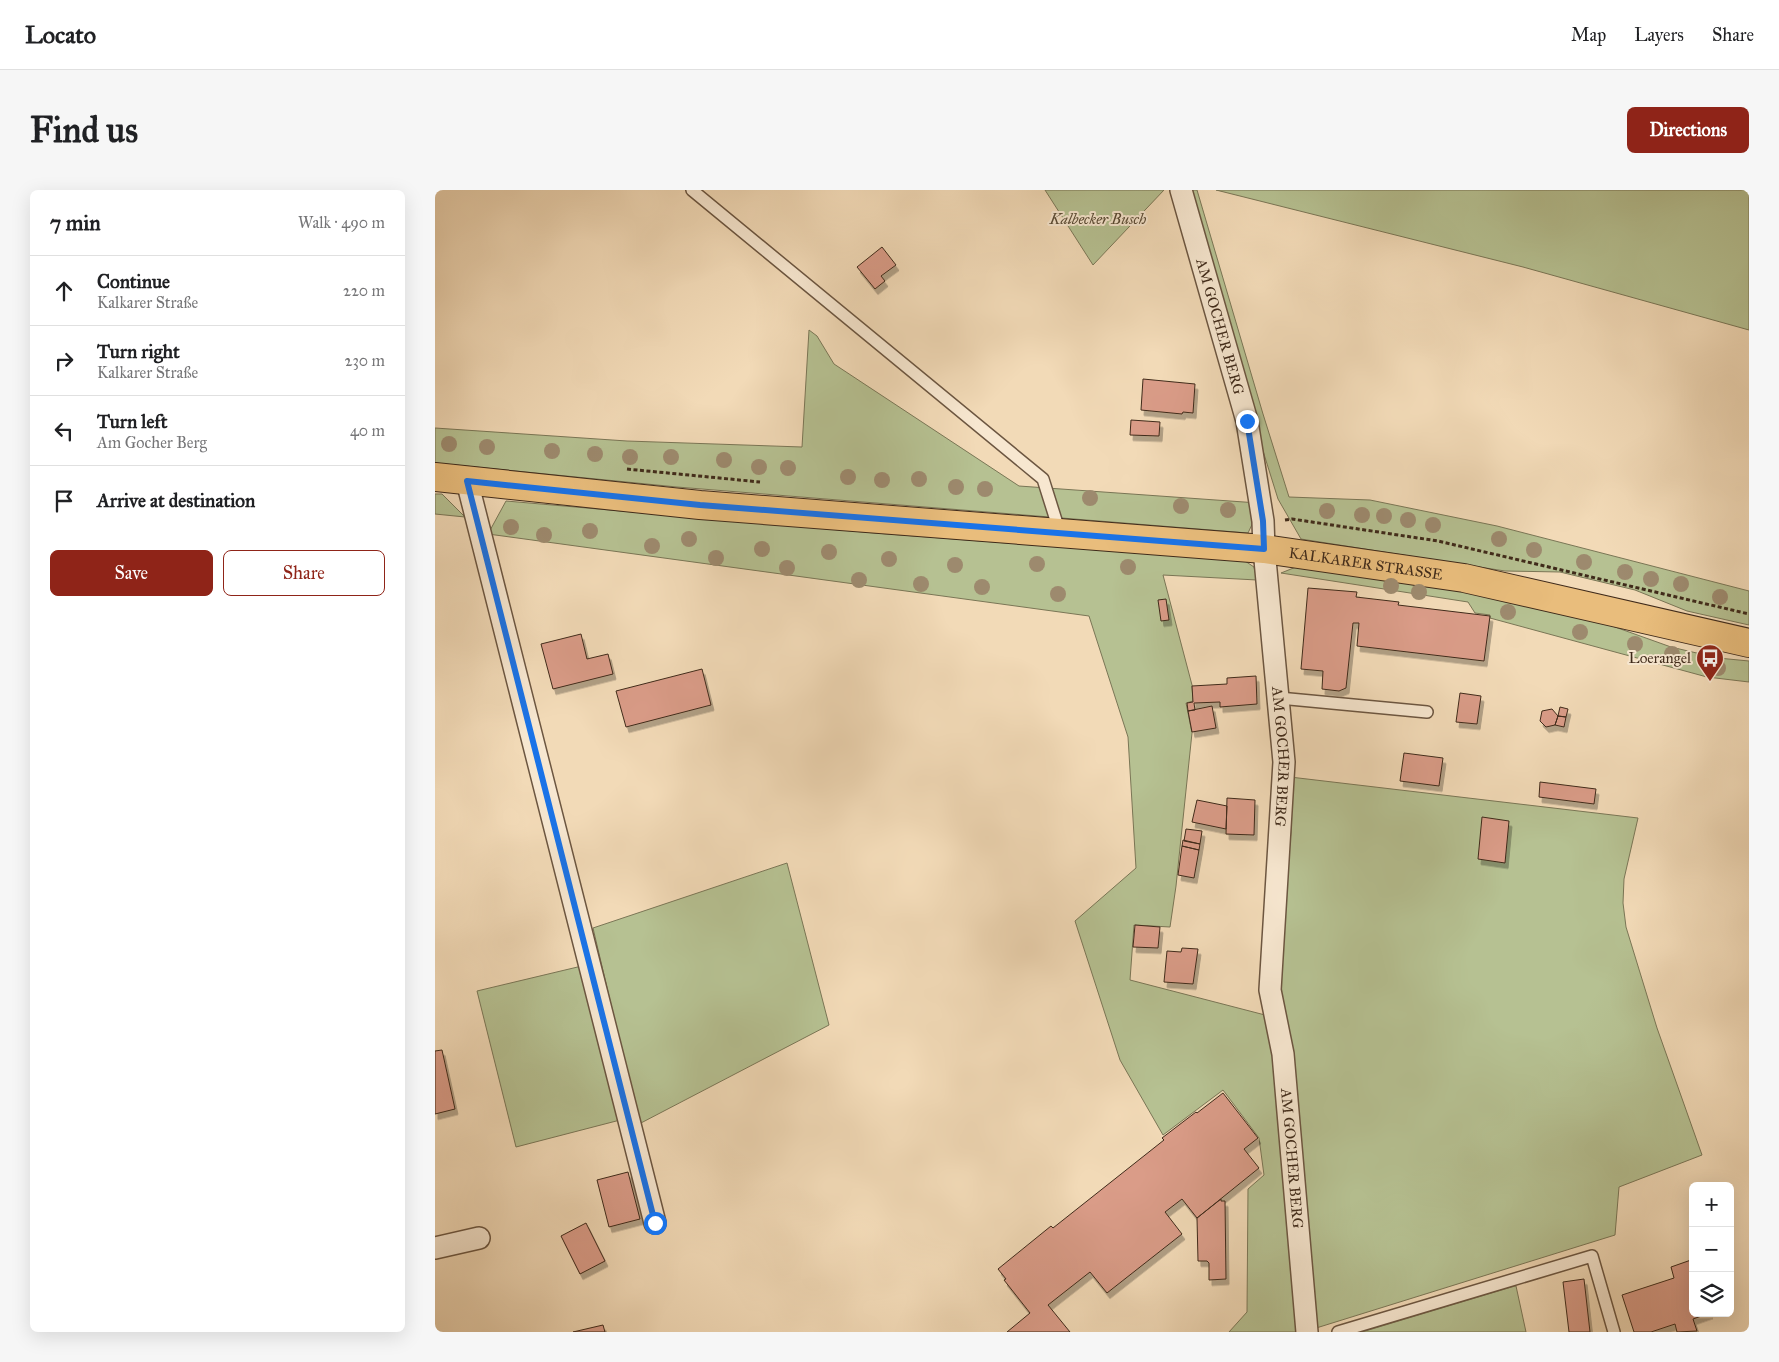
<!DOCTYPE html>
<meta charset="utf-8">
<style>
:root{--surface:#fff;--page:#f6f6f6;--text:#202124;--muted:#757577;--line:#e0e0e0;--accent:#8f2418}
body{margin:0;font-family:"IM FELL Great Primer",serif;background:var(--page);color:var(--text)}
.controls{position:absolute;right:15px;bottom:15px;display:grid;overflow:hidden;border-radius:8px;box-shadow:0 5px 20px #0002}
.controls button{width:45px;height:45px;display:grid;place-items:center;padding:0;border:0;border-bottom:1px solid var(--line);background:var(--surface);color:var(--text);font:25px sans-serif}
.stop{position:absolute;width:15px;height:15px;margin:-11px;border:4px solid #1a73e8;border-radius:50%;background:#fff}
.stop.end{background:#1a73e8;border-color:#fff;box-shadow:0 1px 5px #0008}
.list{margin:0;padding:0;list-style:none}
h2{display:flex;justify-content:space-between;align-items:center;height:65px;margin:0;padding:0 20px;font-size:21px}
h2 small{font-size:16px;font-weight:400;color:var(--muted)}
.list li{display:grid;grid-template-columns:32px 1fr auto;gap:15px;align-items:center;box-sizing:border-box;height:70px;padding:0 20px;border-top:1px solid var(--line)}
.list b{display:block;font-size:19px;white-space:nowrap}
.list p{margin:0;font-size:16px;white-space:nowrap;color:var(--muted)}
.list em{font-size:16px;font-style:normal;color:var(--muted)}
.actions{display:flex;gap:10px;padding:15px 20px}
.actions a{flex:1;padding:11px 0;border:1px solid var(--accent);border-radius:8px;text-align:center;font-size:18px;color:var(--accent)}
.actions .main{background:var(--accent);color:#fff}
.icon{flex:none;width:28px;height:28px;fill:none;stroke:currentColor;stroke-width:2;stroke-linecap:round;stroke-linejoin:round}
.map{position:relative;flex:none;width:1314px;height:1142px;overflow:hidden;border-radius:8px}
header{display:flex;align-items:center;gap:30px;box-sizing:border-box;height:70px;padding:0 25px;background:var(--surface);border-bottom:1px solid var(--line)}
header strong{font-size:24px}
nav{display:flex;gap:28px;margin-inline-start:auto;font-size:18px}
.intro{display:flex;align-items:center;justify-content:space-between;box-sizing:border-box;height:120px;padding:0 30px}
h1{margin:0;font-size:35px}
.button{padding:12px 22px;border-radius:8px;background:var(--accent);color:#fff;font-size:18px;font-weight:700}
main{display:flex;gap:30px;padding:0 30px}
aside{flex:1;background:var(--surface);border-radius:8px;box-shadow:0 5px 20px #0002}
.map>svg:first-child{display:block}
</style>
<header>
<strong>Locato</strong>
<nav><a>Map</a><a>Layers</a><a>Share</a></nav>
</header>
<div class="intro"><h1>Find us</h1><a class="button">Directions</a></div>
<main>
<aside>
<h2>7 min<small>Walk · 490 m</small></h2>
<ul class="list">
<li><svg class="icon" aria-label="ahead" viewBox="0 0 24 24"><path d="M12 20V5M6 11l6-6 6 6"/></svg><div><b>Continue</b><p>Kalkarer Straße</p></div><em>220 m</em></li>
<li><svg class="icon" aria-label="right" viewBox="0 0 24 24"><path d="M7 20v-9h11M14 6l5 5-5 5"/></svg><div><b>Turn right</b><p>Kalkarer Straße</p></div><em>230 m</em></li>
<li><svg class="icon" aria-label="left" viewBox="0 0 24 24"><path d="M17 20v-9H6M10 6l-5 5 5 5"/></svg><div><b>Turn left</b><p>Am Gocher Berg</p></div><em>40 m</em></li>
<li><svg class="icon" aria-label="arrive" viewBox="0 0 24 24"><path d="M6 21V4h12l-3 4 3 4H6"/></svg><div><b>Arrive at destination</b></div></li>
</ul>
<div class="actions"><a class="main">Save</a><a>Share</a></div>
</aside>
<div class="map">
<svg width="1314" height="1142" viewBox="0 0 1314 1142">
<defs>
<filter id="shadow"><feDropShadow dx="3" dy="5.5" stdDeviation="0" flood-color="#0004"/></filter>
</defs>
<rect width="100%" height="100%" fill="#f2dab7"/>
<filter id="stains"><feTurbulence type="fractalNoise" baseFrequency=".004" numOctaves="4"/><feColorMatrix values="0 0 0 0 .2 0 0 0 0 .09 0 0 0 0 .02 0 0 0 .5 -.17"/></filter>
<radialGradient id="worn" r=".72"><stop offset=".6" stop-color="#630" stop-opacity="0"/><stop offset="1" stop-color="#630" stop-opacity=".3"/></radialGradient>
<!-- green -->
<path fill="#b6c192" stroke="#7a7656" d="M610,0H729L658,75Z
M751,0H762L828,224L854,307L935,310L1062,336L1314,401V435L1252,421L1200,400L1125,382L1070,381L866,349L843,309L779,104Z
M781,0H1314V140L1088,77Z
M374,140L382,146L399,174L584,296L823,313L821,326L813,343L242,297L0,273V238L192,251L367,257Z
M0,304H7L30,327L0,324Z
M71,311L440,343L810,371L819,377L822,390L728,385L757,495L758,511L751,513L757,543L741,696L735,737L699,735L695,790L830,825L839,863L866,1142H794L812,1122L813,999L829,985L824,948L788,900L728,945L685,870L640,731L701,678L693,547L654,426L53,344Z
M861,377L1030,402L1166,432L1236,457L1283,468L1314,471V492L1272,487L1055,428V425L1040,423L1033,412L846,383Z
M855,587L1203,628L1189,689L1188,713L1191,737L1222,838L1267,965L1184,997L1180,1045L878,1139L844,795L843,763L856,642Z
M352,673L394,835L204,934L158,738Z
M151,775L189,929L81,957L42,801Z
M1081,1096L1091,1142H927L1080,1096Z"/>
<!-- building -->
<path fill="#da9c88" stroke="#3f2a1a" filter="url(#shadow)" d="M447,57L461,75L446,86L450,91L440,99L422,77Z
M708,189L760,194L758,223L748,222L747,224L706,220Z
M696,230L725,232L724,246L695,245Z
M873,398L922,402L921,407L964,412L963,415L1055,426L1049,471L922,456L924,433H918L911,498L904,501L887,499L888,481L866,479Z
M731,409L734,430L726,431L723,410Z
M146,444L152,469L173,464L178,484L118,499L106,454Z
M267,479L276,515L191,537L181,501Z
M821,486L822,514L785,517V512L759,513L760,520L753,521L752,513L758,512L757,496L792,494V488Z
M1025,503L1046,506L1042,534L1021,532Z
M777,516L781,538L757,542L753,521Z
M1125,517L1133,519L1131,527L1123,526Z
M1117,519L1123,526L1120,535L1111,537L1105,531L1107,521Z
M1123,526L1131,527L1129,537L1120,535Z
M969,563L1008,568L1004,596L965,591Z
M1105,592L1161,599L1159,614L1104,607Z
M792,608L820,610L819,645L791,644Z
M762,610L792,616L791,639L757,632Z
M1047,627L1074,631L1070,673L1043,669Z
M751,639L767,641L765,654L749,651Z
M748,650L765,654L764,660L747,656Z
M747,656L764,660L759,688L743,685Z
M700,735L725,737L723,758L698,757Z
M747,758L763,759L758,794L729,792L732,761L746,762Z
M7,860L20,919L0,924V861Z
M788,903L823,948L809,959L824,978L762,1028L747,1009L730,1022L747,1044L672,1103L655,1082L613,1115L635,1142H572L595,1123L569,1090L571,1089L563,1079L616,1036L618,1038L729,950L727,948L761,922L762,923Z
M193,982L205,1029L174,1037L162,990Z
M786,1009V1011H790L791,1089L774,1090V1073L772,1071H763L762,1028Z
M151,1033L170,1071L145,1084L126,1046Z
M1256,1070L1258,1076V1123H1275L1258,1129L1262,1141L1242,1142L1240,1134L1216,1142H1199L1187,1105L1239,1088L1236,1077Z
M1149,1089L1155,1142H1134L1128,1092Z
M168,1135L170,1142H138Z"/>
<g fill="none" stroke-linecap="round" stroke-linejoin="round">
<!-- lane casing -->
<g stroke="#6c5641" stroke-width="14">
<path id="lane" d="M257,0L608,289L625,343
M844,508L992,522
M903,1142L1157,1066L1179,1142"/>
</g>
<!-- street casing -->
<g stroke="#6c5641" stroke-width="24">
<g id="street">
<path id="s1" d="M746,0L812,231L828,331L829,359L849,572L835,800L848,864L872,1142"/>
<path d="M32,291L220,1033"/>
<path d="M0,1058L44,1048"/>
</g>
</g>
<!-- primary casing -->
<g stroke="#3f2a1a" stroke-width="30">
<g id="primary">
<path id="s2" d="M0,287L265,315L829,359L1029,388L1314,453"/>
</g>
</g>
<!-- path -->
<path stroke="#3f2a1a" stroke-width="3" stroke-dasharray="4 2.5" stroke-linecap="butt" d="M192,279L325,292
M850,330L857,329L1003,351L1314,424"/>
<!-- lane -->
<use href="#lane" stroke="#f7e7d0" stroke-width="11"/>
<!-- street -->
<use href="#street" stroke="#f7e7d0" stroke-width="21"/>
<!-- primary -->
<use href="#primary" stroke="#e9bd7c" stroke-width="28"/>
</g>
<!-- trees -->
<g fill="#9d8a6e">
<circle cx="14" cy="254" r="8"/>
<circle cx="52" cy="257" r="8"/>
<circle cx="117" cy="261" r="8"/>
<circle cx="160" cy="264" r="8"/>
<circle cx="195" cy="267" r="8"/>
<circle cx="236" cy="267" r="8"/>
<circle cx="289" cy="270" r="8"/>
<circle cx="324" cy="277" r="8"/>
<circle cx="353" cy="278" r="8"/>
<circle cx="413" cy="287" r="8"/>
<circle cx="484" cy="289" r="8"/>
<circle cx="447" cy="290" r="8"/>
<circle cx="521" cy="297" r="8"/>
<circle cx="550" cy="299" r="8"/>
<circle cx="655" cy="308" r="8"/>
<circle cx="746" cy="316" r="8"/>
<circle cx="793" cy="320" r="8"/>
<circle cx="892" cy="321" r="8"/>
<circle cx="927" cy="325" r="8"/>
<circle cx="949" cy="326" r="8"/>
<circle cx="973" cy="330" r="8"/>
<circle cx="998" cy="335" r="8"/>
<circle cx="76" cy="337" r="8"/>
<circle cx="155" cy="341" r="8"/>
<circle cx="109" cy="345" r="8"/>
<circle cx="254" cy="349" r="8"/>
<circle cx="1064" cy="349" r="8"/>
<circle cx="217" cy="356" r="8"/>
<circle cx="327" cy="359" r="8"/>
<circle cx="1099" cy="360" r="8"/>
<circle cx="394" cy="362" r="8"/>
<circle cx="281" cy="368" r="8"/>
<circle cx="454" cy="369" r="8"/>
<circle cx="1149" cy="372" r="8"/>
<circle cx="602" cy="374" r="8"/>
<circle cx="520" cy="375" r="8"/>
<circle cx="693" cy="377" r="8"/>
<circle cx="352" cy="378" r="8"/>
<circle cx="1190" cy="382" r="8"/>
<circle cx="1216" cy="389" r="8"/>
<circle cx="424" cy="390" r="8"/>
<circle cx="486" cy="394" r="8"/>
<circle cx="1246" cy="394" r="8"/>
<circle cx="956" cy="396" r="8"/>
<circle cx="547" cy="397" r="8"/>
<circle cx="984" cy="402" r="8"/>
<circle cx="623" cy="404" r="8"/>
<circle cx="1285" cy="407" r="8"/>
<circle cx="1073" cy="422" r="8"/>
<circle cx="1145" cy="442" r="8"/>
<circle cx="1200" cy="454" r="8"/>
<circle cx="1237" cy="464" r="8"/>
<circle cx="1283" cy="478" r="8"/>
</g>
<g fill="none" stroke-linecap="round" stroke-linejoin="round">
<!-- route -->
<path stroke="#1a73e8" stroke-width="6" d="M220,1033L32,291L265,315L829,359L828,331L812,231"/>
</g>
<!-- icons -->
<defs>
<g id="bus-pin" transform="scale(1.4375)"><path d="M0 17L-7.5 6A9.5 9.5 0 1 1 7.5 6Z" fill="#8f2418" stroke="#f7e7d0"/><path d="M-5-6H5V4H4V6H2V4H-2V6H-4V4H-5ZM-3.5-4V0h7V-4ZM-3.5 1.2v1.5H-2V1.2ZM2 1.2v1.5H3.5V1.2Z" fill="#fff"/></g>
</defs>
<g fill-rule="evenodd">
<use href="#bus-pin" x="1275" y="468"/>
</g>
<g text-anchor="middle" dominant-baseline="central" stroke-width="4" stroke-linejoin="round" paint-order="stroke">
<!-- park labels -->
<g font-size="15" font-style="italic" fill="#574832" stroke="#f7e7d0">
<text x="663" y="29">Kalbecker Busch</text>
</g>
<!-- street labels -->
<g font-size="15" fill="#3f2a1a" stroke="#f7e7d0">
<text stroke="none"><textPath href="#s1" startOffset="142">AM GOCHER BERG</textPath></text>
<text stroke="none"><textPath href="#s2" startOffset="935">KALKARER STRASSE</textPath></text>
<text stroke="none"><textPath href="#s1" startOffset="578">AM GOCHER BERG</textPath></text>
<text stroke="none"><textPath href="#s1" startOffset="982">AM GOCHER BERG</textPath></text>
</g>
<!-- poi labels -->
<g font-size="15" fill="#3f2a1a" stroke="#f7e7d0" text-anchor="end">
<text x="1256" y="468">Loerangel</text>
</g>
</g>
<rect width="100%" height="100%" filter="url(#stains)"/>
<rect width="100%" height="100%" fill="url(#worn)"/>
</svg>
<div class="controls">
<button>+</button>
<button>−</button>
<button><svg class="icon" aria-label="layers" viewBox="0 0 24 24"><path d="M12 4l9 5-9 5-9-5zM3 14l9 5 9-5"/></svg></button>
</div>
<div class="stop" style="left:220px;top:1033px"></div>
<div class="stop end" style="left:812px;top:231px"></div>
</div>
</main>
